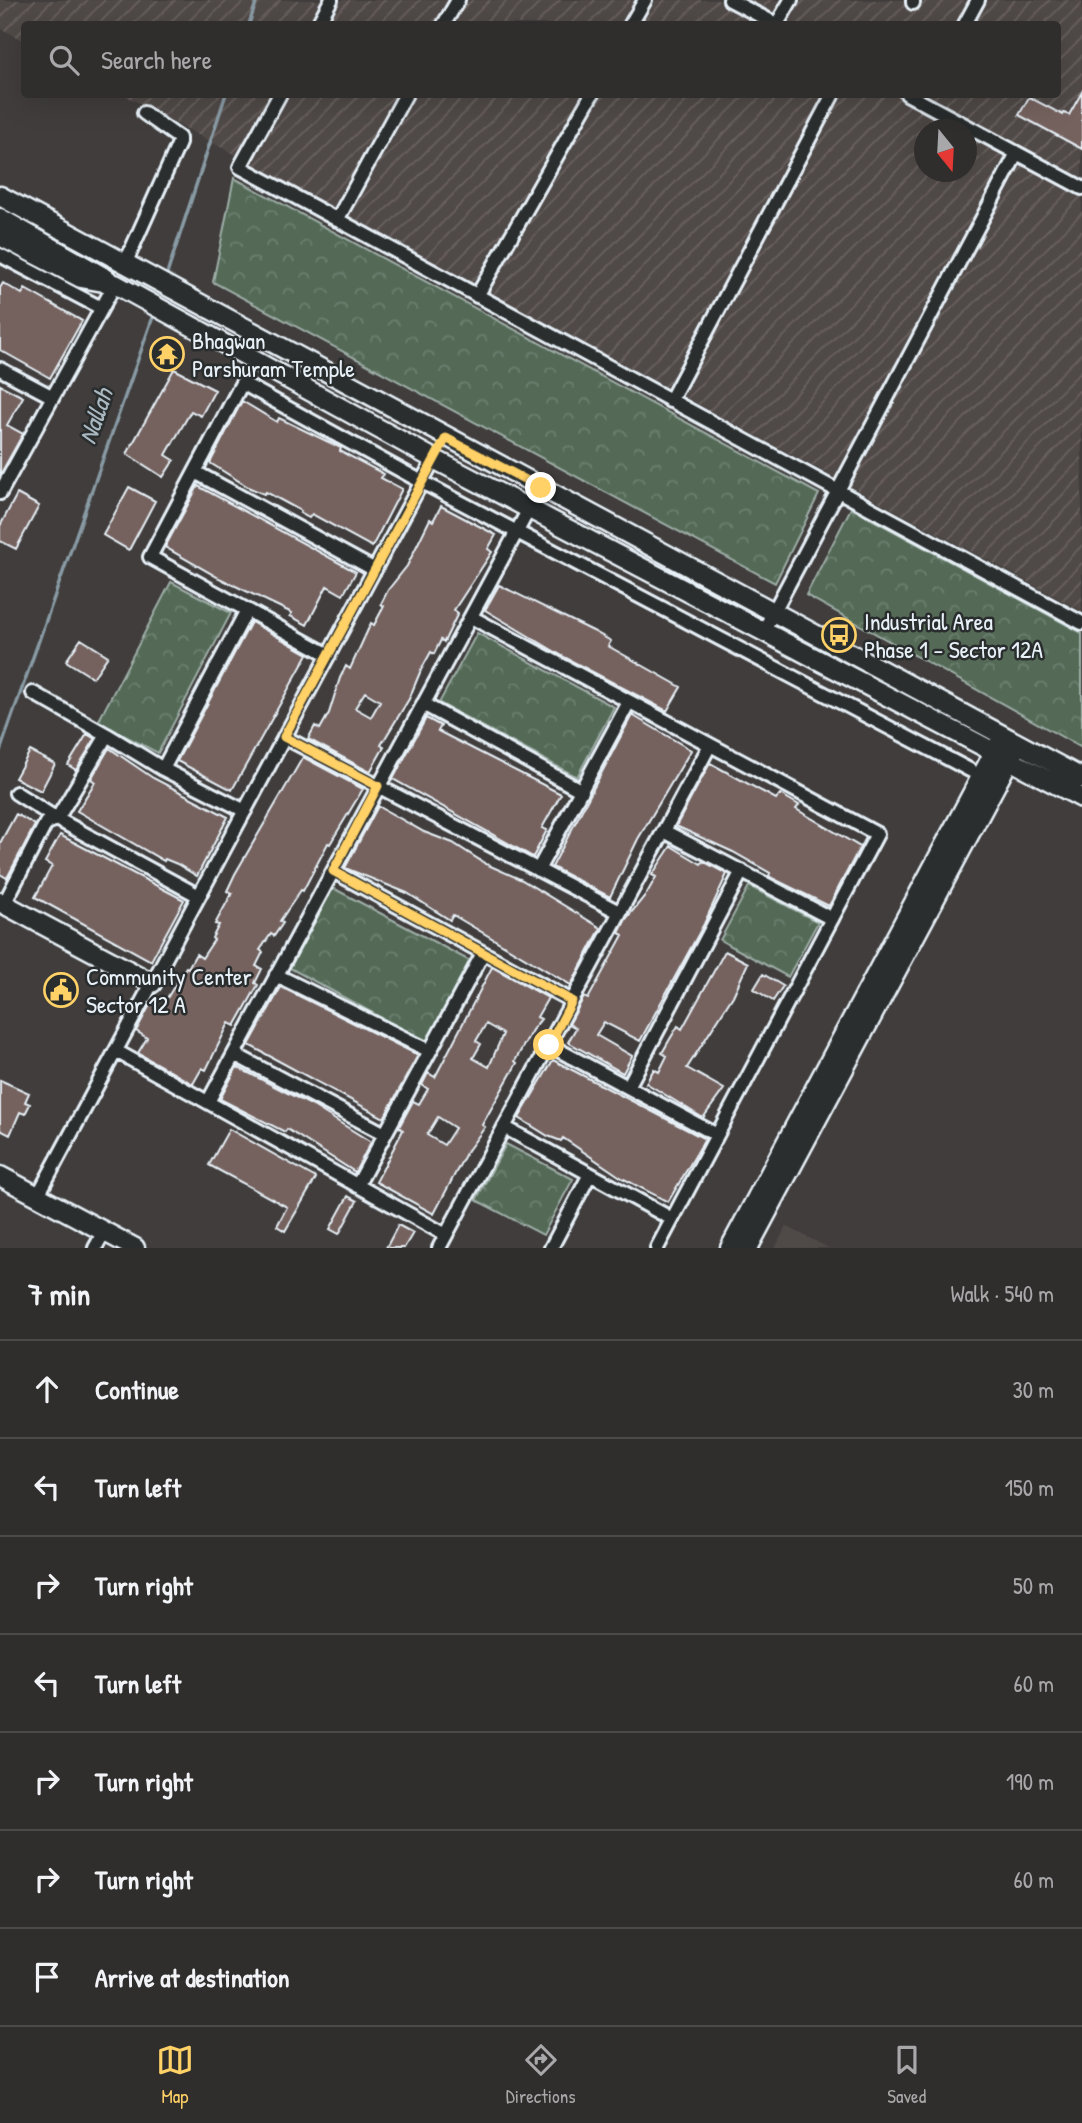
<!DOCTYPE html>
<meta charset="utf-8">
<style>
:root{--surface:#302e2d;--page:#3c3a39;--text:#f1f3f6;--muted:#a8a8aa;--line:#4b4a49;--accent:#ffd166}
body{margin:0;font-family:"Patrick Hand",sans-serif;background:var(--page);color:var(--text)}
.compass{position:absolute;left:914px;top:119px;width:63px;height:63px;border-radius:50%;background:var(--surface);box-shadow:0 7px 28px #0002;rotate:162deg}
.stop{position:absolute;width:21px;height:21px;margin:-16px;border:5px solid #ffd166;border-radius:50%;background:#fff}
.stop.end{background:#ffd166;border-color:#fff;box-shadow:0 2px 7px #0008}
.list{margin:0;padding:0;list-style:none}
h2{display:flex;justify-content:space-between;align-items:center;height:91px;margin:0;padding:0 28px;font-size:30px}
h2 small{font-size:23px;font-weight:400;color:var(--muted)}
.list li{display:grid;grid-template-columns:46px 1fr auto;gap:21px;align-items:center;box-sizing:border-box;height:98px;padding:0 28px;border-top:2px solid var(--line)}
.list b{display:block;font-size:26px;white-space:nowrap}
.list em{font-size:23px;font-style:normal;color:var(--muted)}
.icon{flex:none;width:38px;height:38px;fill:none;stroke:currentColor;stroke-width:2;stroke-linecap:round;stroke-linejoin:round}
.map{position:relative;flex:none;width:1082px;height:1248px;overflow:hidden}
.search{position:absolute;background:var(--surface);box-shadow:0 7px 28px #0002;left:21px;right:21px;top:21px;height:77px;display:flex;align-items:center;gap:18px;box-sizing:border-box;padding:0 24px;border-radius:7px;color:var(--muted);font-size:26px}
.sheet{height:777px;background:var(--surface)}
nav{display:flex;justify-content:space-around;align-items:center;box-sizing:border-box;height:98px;border-top:2px solid var(--line);background:var(--surface);font-size:19px;color:var(--muted)}
nav a{display:grid;justify-items:center;gap:4px}
nav .on{color:var(--accent)}
.map>svg:first-child{display:block}
</style>
<div class="map">
<svg width="1082" height="1248" viewBox="0 0 1082 1248">
<defs>
<pattern id="industrial-furrows" width="10" height="10" patternUnits="userSpaceOnUse" patternTransform="scale(1.75)"><rect width="10" height="10" fill="#504846"/><path d="M-1 1l2-2M0 10L10 0M9 11l2-2" fill="none" stroke="#696361"/></pattern>
<pattern id="forest-crowns" width="20" height="18" patternUnits="userSpaceOnUse" patternTransform="scale(1.75)"><rect width="20" height="18" fill="#546a57"/><path d="M2 6a3 3 0 1 1 6 0M12 15a3 3 0 1 1 6 0" fill="none" stroke="#6d8070"/></pattern>
</defs>
<rect width="100%" height="100%" fill="#403d3c"/>
<filter id="ink" filterUnits="userSpaceOnUse"><feTurbulence type="fractalNoise" baseFrequency=".0143" numOctaves="2"/><feDisplacementMap in="SourceGraphic" scale="14" xChannelSelector="R" yChannelSelector="G"/><feConvolveMatrix kernelMatrix="1 2 1 2 8 2 1 2 1" color-interpolation-filters="sRGB"/></filter>
<g filter="url(#ink)">
<!-- built -->
<path fill="#504846" d="M786,1226L829,1248H775Z"/>
<!-- industrial -->
<path fill="url(#industrial-furrows)" fill-rule="evenodd" d="M0,0H1082V611L124,95L1058,94V24H24V41L0,28ZM925,130H967V172H925Z"/>
<!-- forest -->
<path fill="url(#forest-crowns)" stroke="#9eaea8" stroke-width="2" d="M234,178L819,494L775,583L213,282Z
M851,508L1082,633V748L806,595Z
M171,582L231,613L158,753L98,722Z
M477,633L614,707L577,777L439,703Z
M749,886L818,922L788,977L720,940Z
M333,888L470,961L426,1042L290,968Z
M506,1144L573,1179L543,1235L476,1200Z"/>
<g fill="none" stroke-linecap="round" stroke-linejoin="round">
<!-- stream -->
<path stroke="#899ba5" stroke-width="3.5" d="M249,24L257,0
M165,280L226,94
M0,751L154,314"/>
</g>
<!-- building -->
<path fill="#75625e" stroke="#e8f1f8" stroke-width="2" fill-rule="evenodd" d="M1082,92V149L1019,115L1029,97L1063,115L1064,113L1069,115Z
M3,283L22,294L25,289L82,321L50,378L0,350V288Z
M174,369L215,390L201,416L191,411L166,455L174,460L163,477L127,454Z
M0,385L23,397L7,425L23,434L0,475Z
M242,401L277,422L279,418L341,448L340,451L384,474L381,478L402,489L372,547L312,514L309,518L300,513L301,511L266,492L264,494L250,488L210,463Z
M198,486L356,572L343,595L327,586L307,625L290,616L292,613L219,578L165,547Z
M129,487L155,501L129,550L103,535Z
M17,494L39,506L16,549L0,541V526Z
M441,506L496,535L488,549L492,552L454,610L458,613L444,642L441,640L434,654L431,652L421,670L409,699L381,745L384,747L370,772L308,739L315,726L320,729L329,713L340,678L346,666L350,669L371,623L374,625L384,606L381,604L388,590L407,566L430,519L433,521ZM365,692L380,701L371,717L355,708Z
M499,585L593,631L611,641L608,646L681,687L667,711L564,657L485,610Z
M251,622L308,654L232,790L177,761Z
M81,639L108,656L93,678L66,661Z
M632,715L691,750L638,839L610,897L552,867Z
M426,718L441,726L438,731L561,794L542,828L547,830L533,857L393,779Z
M87,734L95,739L76,770L68,765Z
M109,748L153,778L228,817L197,876L177,864L165,859L164,861L77,811L95,782L91,779Z
M30,751L55,764L41,791L15,778Z
M303,757L363,789L330,844L328,843L303,891L301,890L280,921L283,923L274,936L271,934L260,950L263,952L256,966L262,969L255,983L258,985L235,1026L229,1023L206,1070L202,1068L193,1084L138,1053L147,1038L136,1031L151,1003L161,1008L186,967L188,968L196,954L202,958L214,940L212,938L219,925L215,924L232,893L227,891L235,874Z
M710,763L776,799L780,794L799,805L796,809L860,847L829,906L774,879L769,876L770,873L733,852L676,826Z
M378,806L424,832L453,843L486,864L522,880L601,928L571,985L453,915L450,920L407,893L345,868Z
M16,814L35,825L7,878L0,874V843Z
M60,835L184,900L151,961L35,897L52,866L45,862Z
M671,846L701,864L703,861L727,874L704,924L640,1041L604,1022L596,1035L632,1056L623,1073L568,1042L576,1028L569,1024L584,997L588,999L623,935L619,933L626,919L647,893L656,877L652,875Z
M725,951L748,963L733,996L687,1068L724,1089L703,1118L646,1083L654,1069L659,1072L667,1056L662,1053L670,1039L678,1026L682,1029Z
M492,967L548,998L537,1017L541,1019L532,1030L515,1061L517,1063L482,1125L485,1127L466,1153L434,1214L376,1182L403,1130L399,1127L413,1101L419,1104L428,1089L422,1085L428,1073L435,1077L444,1060ZM486,1024L503,1034L489,1067L473,1058L481,1044L476,1041ZM438,1117L455,1128L444,1145L427,1135Z
M763,974L783,986L773,1001L754,989Z
M281,987L418,1055L384,1118L249,1045Z
M553,1060L705,1139L668,1202L622,1178L563,1138L561,1141L548,1136L519,1118Z
M237,1067L313,1106L371,1142L355,1172L287,1129L285,1132L220,1099Z
M0,1080L29,1093L25,1102L30,1104L25,1114L20,1112L10,1135L0,1130Z
M229,1129L316,1178L285,1231L277,1226L287,1207L209,1165Z
M348,1196L357,1201L339,1234L330,1229Z
M398,1225L413,1233L404,1248H386Z"/>
<g fill="none" stroke-linecap="round" stroke-linejoin="round">
<!-- street casing -->
<g stroke="#e8f1f8" stroke-width="18">
<path id="street" d="M730,0L776,24
M913,0V3
M318,24L331,0
M444,24L458,0
M631,24L645,0
M777,24L791,0
M965,24L978,0
M280,94L240,167L1082,623
M907,94L1082,188
M337,220L406,94
M0,255L101,308
M125,264L179,143V138L144,113
M477,296L592,94
M0,369L53,397
M670,401L833,94
M195,472L375,570
M0,493L115,284
M471,617L877,834L657,1248
M763,632L1017,153
M329,655L150,557L242,383L422,482L981,776
M33,693L107,735
M423,704L582,791
M284,737L619,912
M163,769L247,610
M664,831L832,919
M538,870L629,702
M333,871L572,1001
M199,896L57,819L107,735L163,769L245,811
M4,904L46,823L57,819L16,793
M276,975L430,1051
M549,1045L717,1135
M116,1051L446,1235
M234,1054L385,1134
M628,1087L742,871
M208,1102L529,509
M504,1127L672,1219
M357,1186L483,953
M37,1197L434,459
M95,1248L104,1232
M439,1248L710,745
M551,1248L590,1174"/>
</g>
<!-- secondary casing -->
<g stroke="#e8f1f8" stroke-width="23">
<path id="secondary" d="M0,196L1082,778
M0,218L107,279
M0,236L81,278L115,284L434,459L1082,798
M0,902L152,983
M0,1176L135,1248
M730,1248L998,745
M748,1248L1014,751"/>
</g>
<!-- street -->
<use href="#street" stroke="#2a2d2e" stroke-width="12"/>
<!-- secondary -->
<use href="#secondary" stroke="#2a2d2e" stroke-width="18"/>
</g>
</g>
<g fill="none" stroke-linecap="round" stroke-linejoin="round" filter="url(#ink)">
<!-- route -->
<path stroke="#ffd166" stroke-width="9" d="M541,488L446,438L284,737L378,786L333,871L572,1001L549,1045"/>
</g>
<!-- icons -->
<defs>
<g id="temple-ring" transform="scale(1.75)"><circle r="9.5" fill="#2a2d2e" stroke="#ffd166" stroke-width="1.5"/><path d="M0-6L5-2H3V0L6.5 2.5H4V6H1.5V3h-3V6H-4V2.5H-6.5L-3 0V-2H-5Z" fill="#ffd166"/></g>
<g id="bus-ring" transform="scale(1.75)"><circle r="9.5" fill="#2a2d2e" stroke="#ffd166" stroke-width="1.5"/><path d="M-5-6H5V4H4V6H2V4H-2V6H-4V4H-5ZM-3.5-4V0h7V-4ZM-3.5 1.2v1.5H-2V1.2ZM2 1.2v1.5H3.5V1.2Z" fill="#ffd166"/></g>
<g id="civic-ring" transform="scale(1.75)"><circle r="9.5" fill="#2a2d2e" stroke="#ffd166" stroke-width="1.5"/><path d="M-.6-6.5H3V-4.5H.6V-3L4-1V1h2V6H-6V1h2V-1L-.6-3ZM-1.2 2.5V6h2.4V2.5Z" fill="#ffd166"/></g>
</defs>
<g fill-rule="evenodd">
<use href="#temple-ring" x="167" y="354"/>
<use href="#bus-ring" x="839" y="635"/>
<use href="#civic-ring" x="61" y="990"/>
</g>
<g text-anchor="middle" dominant-baseline="central" stroke-width="5" stroke-linejoin="round" paint-order="stroke">
<!-- poi labels -->
<g font-size="24" fill="#e8f1f8" stroke="#2a2d2e" text-anchor="start">
<text x="192" y="340">Bhagwan<tspan x="192" dy="28">Parshuram Temple</tspan></text>
<text x="864" y="621">Industrial Area<tspan x="864" dy="28">Phase 1 - Sector 12A</tspan></text>
<text x="86" y="976">Community Center<tspan x="86" dy="28">Sector 12 A</tspan></text>
</g>
<!-- water labels -->
<g font-size="26" font-style="italic" fill="#a9b8c1" stroke="#2a2d2e">
<text transform="translate(95 416) rotate(-71)">Nallah</text>
</g>
</g>
</svg>
<svg class="compass" viewBox="-18 -18 36 36"><path d="M0-13l5 13h-10z" fill="#e53935"/><path d="M0 13l5-13h-10z" fill="#a8a8aa"/></svg>
<div class="stop" style="left:549px;top:1045px"></div>
<div class="stop end" style="left:541px;top:488px"></div>
<div class="search"><svg class="icon" aria-label="search" viewBox="0 0 24 24"><circle cx="10" cy="10" r="6"/><path d="M15 15l6 6"/></svg>Search here</div>
</div>
<section class="sheet">
<h2>7 min<small>Walk · 540 m</small></h2>
<ul class="list">
<li><svg class="icon" aria-label="ahead" viewBox="0 0 24 24"><path d="M12 20V5M6 11l6-6 6 6"/></svg><div><b>Continue</b></div><em>30 m</em></li>
<li><svg class="icon" aria-label="left" viewBox="0 0 24 24"><path d="M17 20v-9H6M10 6l-5 5 5 5"/></svg><div><b>Turn left</b></div><em>150 m</em></li>
<li><svg class="icon" aria-label="right" viewBox="0 0 24 24"><path d="M7 20v-9h11M14 6l5 5-5 5"/></svg><div><b>Turn right</b></div><em>50 m</em></li>
<li><svg class="icon" aria-label="left" viewBox="0 0 24 24"><path d="M17 20v-9H6M10 6l-5 5 5 5"/></svg><div><b>Turn left</b></div><em>60 m</em></li>
<li><svg class="icon" aria-label="right" viewBox="0 0 24 24"><path d="M7 20v-9h11M14 6l5 5-5 5"/></svg><div><b>Turn right</b></div><em>190 m</em></li>
<li><svg class="icon" aria-label="right" viewBox="0 0 24 24"><path d="M7 20v-9h11M14 6l5 5-5 5"/></svg><div><b>Turn right</b></div><em>60 m</em></li>
<li><svg class="icon" aria-label="arrive" viewBox="0 0 24 24"><path d="M6 21V4h12l-3 4 3 4H6"/></svg><div><b>Arrive at destination</b></div></li>
</ul>
</section>
<nav>
<a class="on"><svg class="icon" aria-label="map" viewBox="0 0 24 24"><path d="M3 6l6-2 6 2 6-2v14l-6 2-6-2-6 2zM9 4v14M15 6v14"/></svg>Map</a>
<a><svg class="icon" aria-label="directions" viewBox="0 0 24 24"><path d="M12 3l9 9-9 9-9-9zM9 14v-3h6M13 9l2 2-2 2"/></svg>Directions</a>
<a><svg class="icon" aria-label="saved" viewBox="0 0 24 24"><path d="M7 4h10v16l-5-4-5 4z"/></svg>Saved</a>
</nav>
